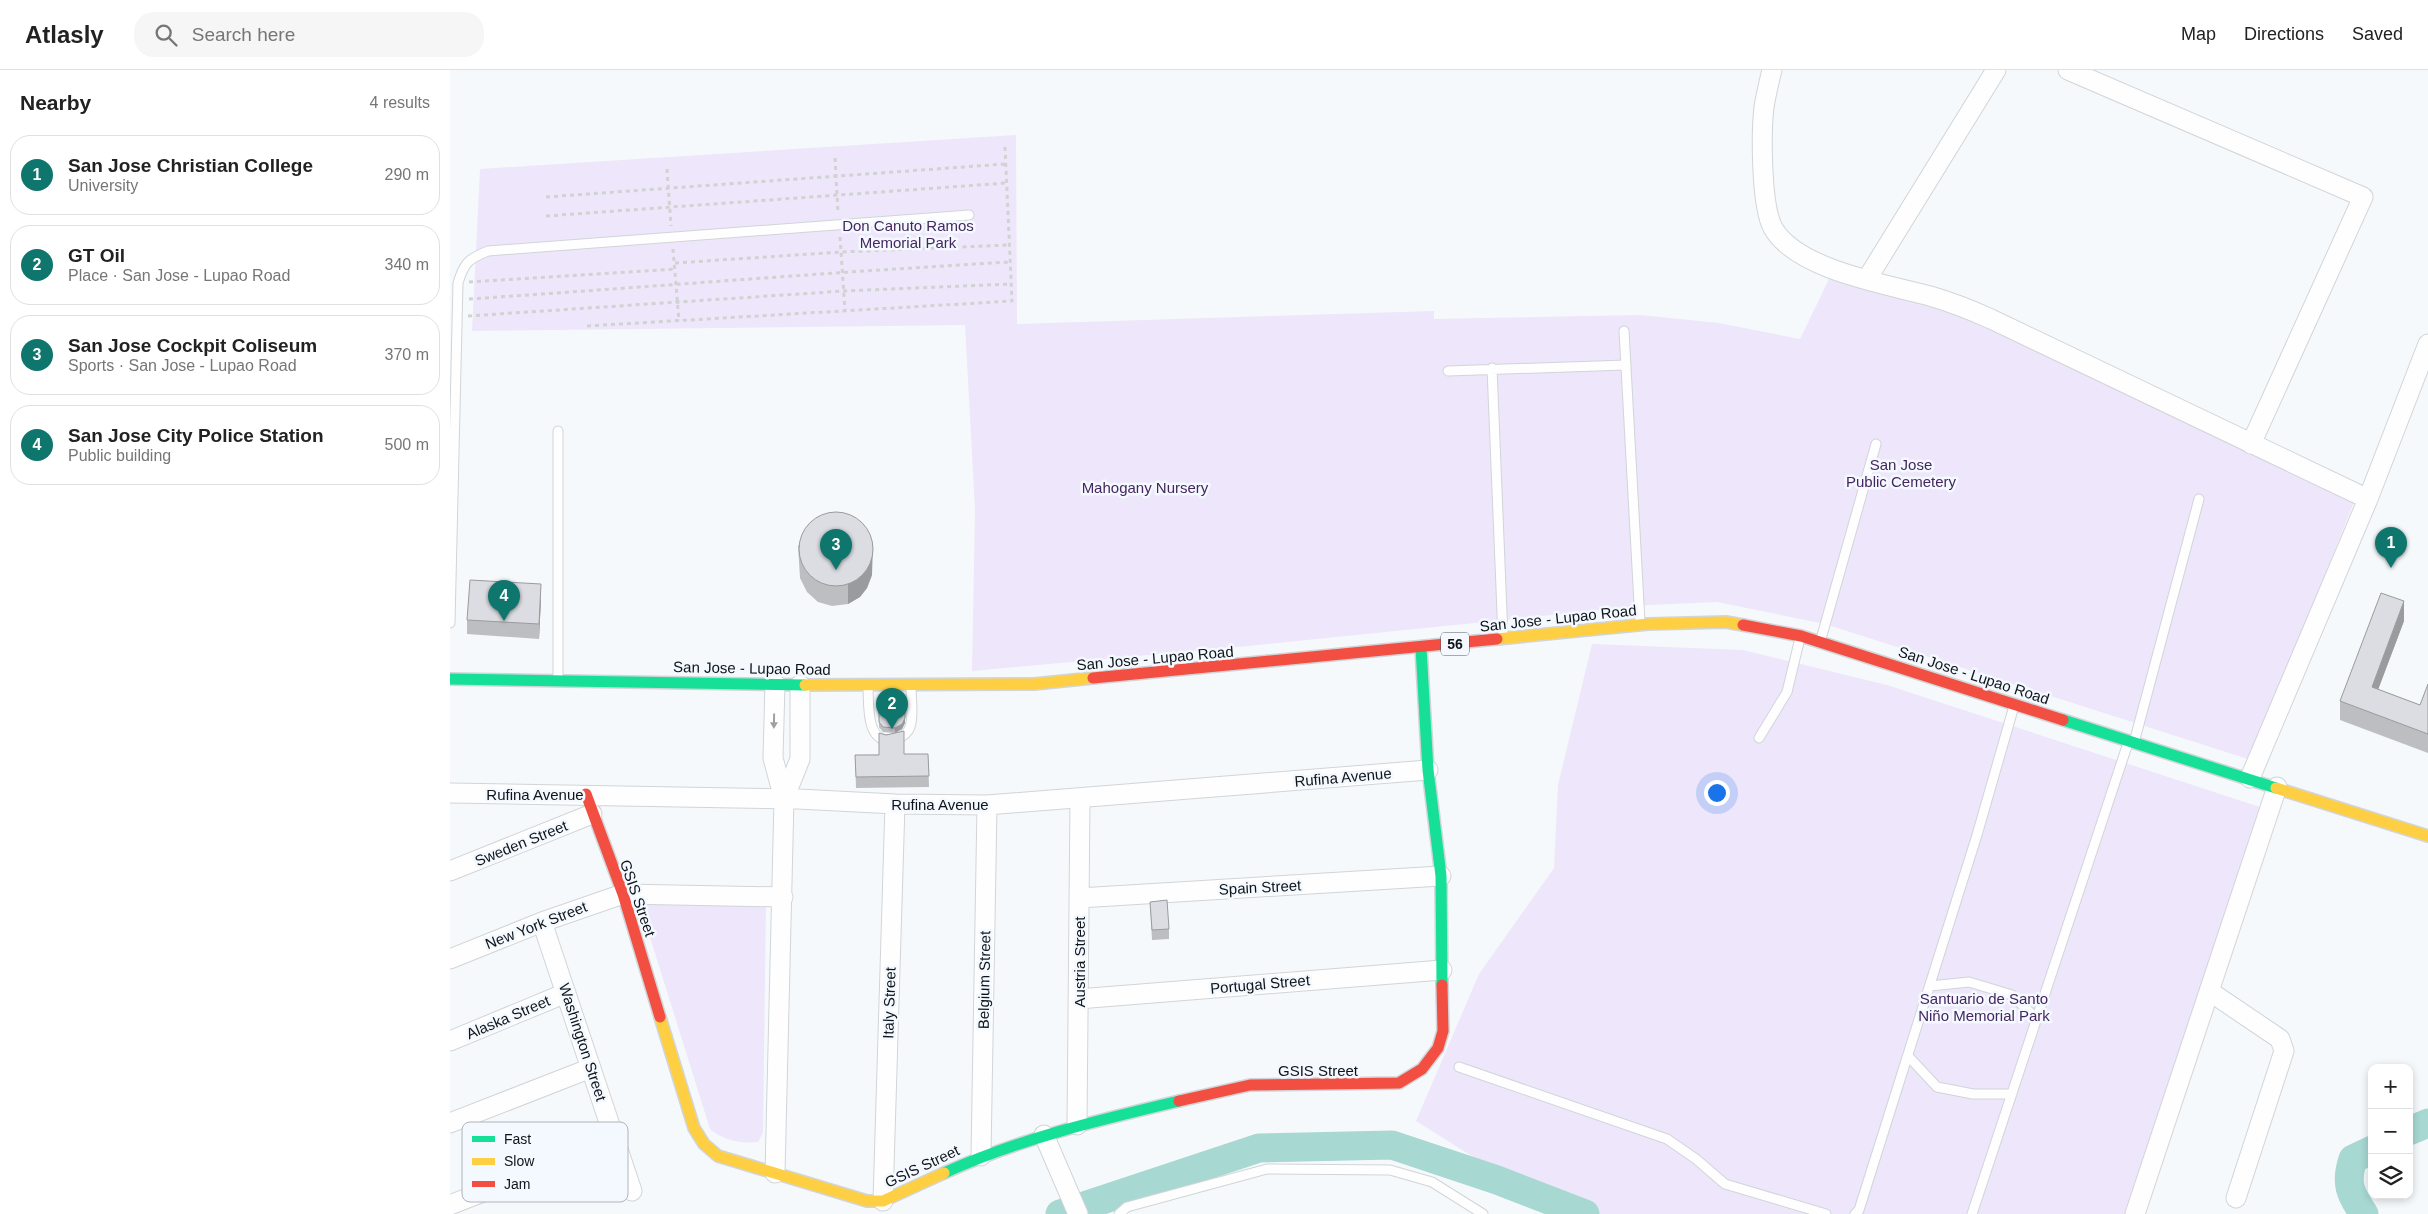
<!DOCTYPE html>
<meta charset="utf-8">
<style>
:root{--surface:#fff;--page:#f6f6f6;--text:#222;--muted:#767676;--line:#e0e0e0;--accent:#0f766e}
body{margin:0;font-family:Helvetica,sans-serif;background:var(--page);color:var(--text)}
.controls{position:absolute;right:15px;bottom:15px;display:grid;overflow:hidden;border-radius:10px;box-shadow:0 2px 8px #0003}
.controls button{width:45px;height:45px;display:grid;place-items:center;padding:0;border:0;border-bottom:1px solid var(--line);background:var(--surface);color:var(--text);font:25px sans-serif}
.you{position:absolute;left:1266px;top:722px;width:18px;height:18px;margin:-12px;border:4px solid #fff;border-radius:50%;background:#1a73e8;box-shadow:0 0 0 8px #1a73e833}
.badge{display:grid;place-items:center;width:32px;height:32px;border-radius:50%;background:var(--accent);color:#fff;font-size:16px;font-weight:700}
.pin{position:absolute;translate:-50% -41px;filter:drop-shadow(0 1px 2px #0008)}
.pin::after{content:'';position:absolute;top:26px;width:18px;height:15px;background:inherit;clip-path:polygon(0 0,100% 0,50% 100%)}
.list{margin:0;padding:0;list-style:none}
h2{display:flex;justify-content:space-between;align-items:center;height:65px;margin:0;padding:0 20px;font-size:21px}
h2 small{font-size:16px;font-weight:400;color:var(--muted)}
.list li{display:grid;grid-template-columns:32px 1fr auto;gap:15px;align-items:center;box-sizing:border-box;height:80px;margin:0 10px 10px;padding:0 10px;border:1px solid var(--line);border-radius:20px}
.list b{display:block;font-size:19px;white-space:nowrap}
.list p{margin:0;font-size:16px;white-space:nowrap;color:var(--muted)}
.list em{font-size:16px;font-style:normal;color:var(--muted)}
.icon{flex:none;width:28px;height:28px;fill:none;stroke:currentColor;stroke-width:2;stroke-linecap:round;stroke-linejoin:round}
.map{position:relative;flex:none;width:1978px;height:1144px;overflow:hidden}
header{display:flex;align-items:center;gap:30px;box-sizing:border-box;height:70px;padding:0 25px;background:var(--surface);border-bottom:1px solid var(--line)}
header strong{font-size:24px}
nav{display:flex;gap:28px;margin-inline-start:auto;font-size:18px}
.search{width:350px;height:45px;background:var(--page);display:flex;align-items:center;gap:12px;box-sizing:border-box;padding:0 18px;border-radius:20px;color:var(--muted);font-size:19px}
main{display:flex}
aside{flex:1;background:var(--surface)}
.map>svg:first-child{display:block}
</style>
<header>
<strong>Atlasly</strong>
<div class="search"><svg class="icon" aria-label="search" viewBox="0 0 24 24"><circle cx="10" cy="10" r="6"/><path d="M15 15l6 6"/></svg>Search here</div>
<nav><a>Map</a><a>Directions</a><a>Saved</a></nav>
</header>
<main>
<aside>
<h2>Nearby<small>4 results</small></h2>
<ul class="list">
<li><span class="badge">1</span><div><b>San Jose Christian College</b><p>University</p></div><em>290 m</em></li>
<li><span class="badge">2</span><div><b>GT Oil</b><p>Place · San Jose - Lupao Road</p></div><em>340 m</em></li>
<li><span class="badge">3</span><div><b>San Jose Cockpit Coliseum</b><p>Sports · San Jose - Lupao Road</p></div><em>370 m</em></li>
<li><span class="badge">4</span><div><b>San Jose City Police Station</b><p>Public building</p></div><em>500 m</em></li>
</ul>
</aside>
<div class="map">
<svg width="1978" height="1144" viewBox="0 0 1978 1144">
<rect width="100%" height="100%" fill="#f6f9fb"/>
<!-- green -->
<path fill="#eee6fa" d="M566,65L567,254L984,241V249L1190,245L1269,253L1350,269L1380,207L1495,239L1904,432L1801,690L1375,554L1267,532L1200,535L798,576L522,601L525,440L515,255L22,261L30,99Z
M1142,574L1293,580L1437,615L1816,739L1679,1144H1114L966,1051L1029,904L1104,798L1108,715Z
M189,832H316L313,1063L308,1072C292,1074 272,1070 260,1059Z"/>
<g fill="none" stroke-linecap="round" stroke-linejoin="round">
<!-- river -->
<path stroke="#a7d8d2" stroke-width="29" d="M1959,1061L1978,1053
M610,1144L809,1078L942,1075L1047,1110L1135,1144
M1914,1144C1900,1124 1895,1113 1903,1089L1922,1080"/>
<!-- lane casing -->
<g stroke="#d1d5d8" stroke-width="11">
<path id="lane" d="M1174,261L1190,552
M1042,298L1053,567
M998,301L1176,295
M108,361V609
M0,553L8,213C14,193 18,189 38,181L519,145
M1371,569L1426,374
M418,617C419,635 415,677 446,669C452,667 458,663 460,657C464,646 461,629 461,617
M1309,668L1337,622L1350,568
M1685,669L1749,429
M1480,916L1519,912L1562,925L1587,949
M1458,986L1487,1017L1523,1024H1562
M1009,997L1217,1069L1246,1089L1275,1114L1376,1144
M669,1144L677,1137L817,1099L940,1100L982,1112L1033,1144
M1405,1144L1409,1140L1527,765L1564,636
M1522,1144L1678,673"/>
</g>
<!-- street casing -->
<g stroke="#d1d5d8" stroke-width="21">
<path id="street" d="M1322,0C1319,12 1316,25 1314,37C1311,63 1311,136 1323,158C1347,200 1436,214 1480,226C1501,232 1521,240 1541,249L1918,429
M1618,0L1913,127L1801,374
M1417,209L1546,0
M325,614L323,688L334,729L325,1103
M1800,708L1918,429L1978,274
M0,723L348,729L445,734L537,735L978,700
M334,729L350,689V615
M0,801L142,744
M629,828L991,806
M92,852L182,1121
M0,889L92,852L173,824L333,827
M1759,921L1830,969L1834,981L1786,1128
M628,929L992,900
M0,971L116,923
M0,1053L141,998
M627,1055L630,729
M594,1065L628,1144
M531,1086L537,735
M433,1131L445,734
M0,1135L165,1070
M1685,1144L1827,717"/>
</g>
<!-- fast casing -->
<g stroke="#d1d5d8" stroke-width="14">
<path id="fast" d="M971,578L978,700L991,806L992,915
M0,609L355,615
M1613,650L1826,718
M494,1103C569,1069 649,1050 729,1031"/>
</g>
<!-- slow casing -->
<g stroke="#d1d5d8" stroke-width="14">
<path id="slow" d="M1047,569L1198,554L1276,552L1293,555
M355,615L584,614L643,608
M1826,718L1978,766
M210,947L244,1058L254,1074L268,1086L417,1131H433L494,1103"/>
</g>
<!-- jam casing -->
<g stroke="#d1d5d8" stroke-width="14">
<path id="jam" d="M1293,555L1351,566L1613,650
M643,608L1047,569
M136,724L173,824L210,947
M729,1031L800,1015L949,1013L972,999L988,978L993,961L992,915"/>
</g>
<!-- path -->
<path stroke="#d1d2d2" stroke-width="3" stroke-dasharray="4 4" stroke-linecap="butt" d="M385,88L388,143
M217,99L221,156
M96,127L555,94
M96,146L556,113
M390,167L395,241
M223,179L229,251
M225,193L391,182L559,175
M19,212L225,199
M19,229C200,217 380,202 560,192
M18,246L394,221L561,214
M137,256L562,231L555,77"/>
<!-- lane -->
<use href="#lane" stroke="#fefefe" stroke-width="9"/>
<!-- street -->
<use href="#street" stroke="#fefefe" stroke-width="19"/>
<!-- fast -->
<use href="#fast" stroke="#16e098" stroke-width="11"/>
<!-- slow -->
<use href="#slow" stroke="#ffcf43" stroke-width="11"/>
<!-- jam -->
<use href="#jam" stroke="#f24e42" stroke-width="11"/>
</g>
<!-- wall -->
<path fill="#bcbec2" d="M348,475L422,505L417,518L410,527L398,534L382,536L368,532L357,522L350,508Z
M91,529L89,569L17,564V550Z
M1954,551L1928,619L1970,635L1978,614V683L1890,650V631Z
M429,634H455V653L452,659L445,663L433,662L429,657Z
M478,684L479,717L406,718L405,685Z
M700,832L719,859V869L702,870Z"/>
<!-- shaded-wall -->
<path fill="#999b9e" d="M423,474L422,505L417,518L410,527L398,534V514Z
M91,514V529L89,569V554Z
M1954,531V551L1922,636V617Z
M455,648V653L452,659L445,663V658Z"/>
<!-- building -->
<path fill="#dbdde2" stroke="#999b9e" d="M349 479a37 37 0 1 1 74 0a37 37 0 1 1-74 0Z
M20,510L91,514L89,554L17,550Z
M1931,523L1954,531L1922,617L1970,635L1978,614V664L1890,631Z
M429,634H455V648L452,654L445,658L433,657L429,652Z
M454,661V684H478L479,706L406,707L405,685H429V663L436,665Z
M717,830L719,859L702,860L700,832Z"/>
<!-- one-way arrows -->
<defs><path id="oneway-solid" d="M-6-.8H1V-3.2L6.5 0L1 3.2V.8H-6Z" transform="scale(1.25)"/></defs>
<use fill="#9ea0a2" href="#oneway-solid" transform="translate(324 651) rotate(91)"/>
<g text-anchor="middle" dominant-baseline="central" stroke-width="5" stroke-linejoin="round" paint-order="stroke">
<!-- shield labels -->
<rect fill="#f3f9fe" stroke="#53595e" stroke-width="1" x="991" y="562.5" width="28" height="23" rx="4"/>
<g font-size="14" font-weight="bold" fill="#0f1419">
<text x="1005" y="574">56</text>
</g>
<!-- park labels -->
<g font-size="15" fill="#46265f" stroke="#f3f9fe">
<text x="458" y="155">Don Canuto Ramos<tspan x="458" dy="17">Memorial Park</tspan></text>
<text x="1451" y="394">San Jose<tspan x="1451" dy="17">Public Cemetery</tspan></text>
<text x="695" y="417">Mahogany Nursery</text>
<text x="1534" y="928">Santuario de Santo<tspan x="1534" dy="17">Niño Memorial Park</tspan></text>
</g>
<!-- street labels -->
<g font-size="15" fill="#0f1419" stroke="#f3f9fe">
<text transform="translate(1108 548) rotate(-6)">San Jose - Lupao Road</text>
<text transform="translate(705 588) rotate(-5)">San Jose - Lupao Road</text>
<text transform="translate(302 598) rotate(1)">San Jose - Lupao Road</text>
<text transform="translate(1524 605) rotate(18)">San Jose - Lupao Road</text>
<text transform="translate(893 707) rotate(-5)">Rufina Avenue</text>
<text x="85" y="724">Rufina Avenue</text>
<text x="490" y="734">Rufina Avenue</text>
<text transform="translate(71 773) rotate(-22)">Sweden Street</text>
<text transform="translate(810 817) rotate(-3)">Spain Street</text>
<text transform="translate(188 828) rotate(71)">GSIS Street</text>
<text transform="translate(86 855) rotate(-21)">New York Street</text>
<text transform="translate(629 892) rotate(-90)">Austria Street</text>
<text transform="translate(534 910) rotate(-89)">Belgium Street</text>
<text transform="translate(810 914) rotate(-5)">Portugal Street</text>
<text transform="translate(439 933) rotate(-88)">Italy Street</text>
<text transform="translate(58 947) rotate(-23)">Alaska Street</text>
<text transform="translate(133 972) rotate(72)">Washington Street</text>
<text x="868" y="1000">GSIS Street</text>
<text transform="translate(472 1096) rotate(-25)">GSIS Street</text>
</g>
</g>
<!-- legend -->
<rect x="12" y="1052" width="166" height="80" rx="8" fill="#f3f9fe" stroke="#afb4b9" stroke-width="1"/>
<rect x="22" y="1066" width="23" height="6" fill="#16e098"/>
<rect x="22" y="1088" width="23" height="7" fill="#ffcf43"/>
<rect x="22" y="1111" width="23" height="6" fill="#f24e42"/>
<g font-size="14" fill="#0f1419">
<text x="54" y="1074">Fast</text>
<text x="54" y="1096">Slow</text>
<text x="54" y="1119">Jam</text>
</g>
</svg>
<div class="controls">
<button>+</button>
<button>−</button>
<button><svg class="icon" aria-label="layers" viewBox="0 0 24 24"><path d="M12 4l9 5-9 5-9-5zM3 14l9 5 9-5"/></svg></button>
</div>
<div class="you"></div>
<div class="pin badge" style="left:1941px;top:498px">1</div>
<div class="pin badge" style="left:442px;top:659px">2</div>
<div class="pin badge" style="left:386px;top:500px">3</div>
<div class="pin badge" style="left:54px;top:551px">4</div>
</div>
</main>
